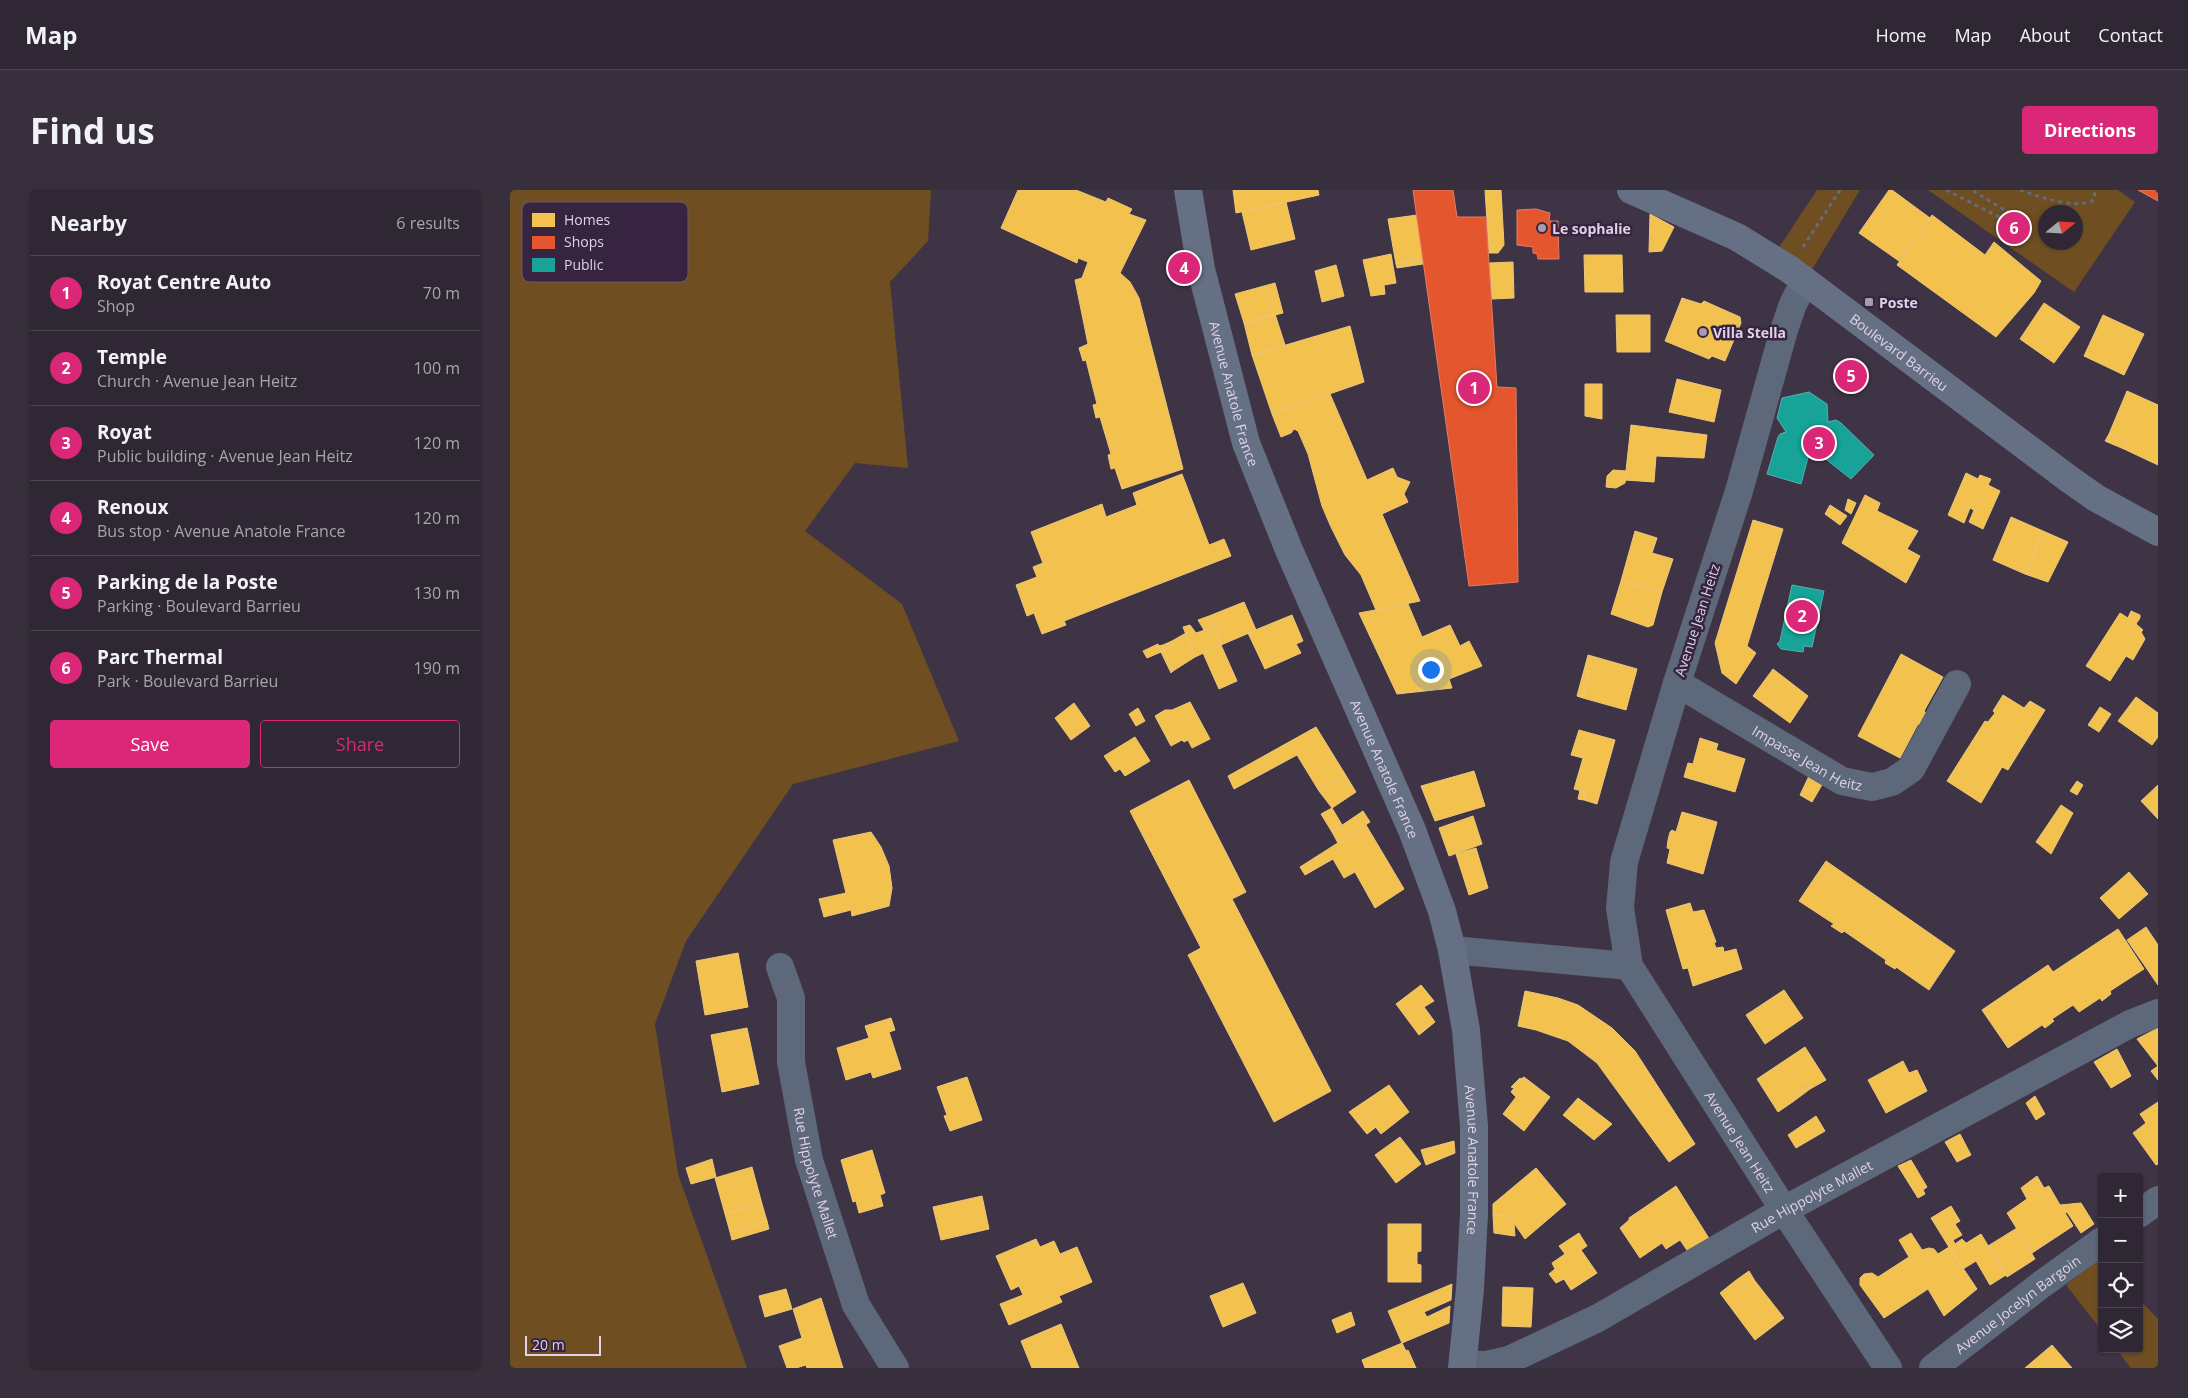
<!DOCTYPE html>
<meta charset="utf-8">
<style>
:root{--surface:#2f2734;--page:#372f3c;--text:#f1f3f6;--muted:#a7a5ac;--line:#4a444f;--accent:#db2777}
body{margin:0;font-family:"Open Sans",sans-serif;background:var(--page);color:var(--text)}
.controls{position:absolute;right:15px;bottom:15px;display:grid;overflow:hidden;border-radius:5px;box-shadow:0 1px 4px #0004}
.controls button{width:45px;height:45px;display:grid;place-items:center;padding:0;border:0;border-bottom:1px solid var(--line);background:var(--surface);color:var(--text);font:25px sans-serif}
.compass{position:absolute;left:1528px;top:15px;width:45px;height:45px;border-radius:50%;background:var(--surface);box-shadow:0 1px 4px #0004;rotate:72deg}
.scale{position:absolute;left:15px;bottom:12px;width:76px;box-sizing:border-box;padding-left:5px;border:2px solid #dfd3e5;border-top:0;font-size:14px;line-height:18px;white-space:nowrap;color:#dfd3e5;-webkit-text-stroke:4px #372440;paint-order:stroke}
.you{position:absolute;left:920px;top:479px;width:18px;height:18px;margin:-12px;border:4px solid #fff;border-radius:50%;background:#1a73e8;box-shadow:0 0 0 8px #1a73e833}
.badge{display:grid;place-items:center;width:32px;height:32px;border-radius:50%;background:var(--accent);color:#fff;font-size:16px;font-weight:700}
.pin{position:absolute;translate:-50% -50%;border:2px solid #fff;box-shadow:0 1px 5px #0006}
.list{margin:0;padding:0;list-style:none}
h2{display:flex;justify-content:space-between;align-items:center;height:65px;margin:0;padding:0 20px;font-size:21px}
h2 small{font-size:16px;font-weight:400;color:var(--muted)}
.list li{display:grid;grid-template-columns:32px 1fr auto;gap:15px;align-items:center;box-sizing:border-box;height:75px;padding:0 20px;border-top:1px solid var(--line)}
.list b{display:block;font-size:19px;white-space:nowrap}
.list p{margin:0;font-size:16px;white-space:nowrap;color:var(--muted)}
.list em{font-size:16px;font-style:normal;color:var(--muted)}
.actions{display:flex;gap:10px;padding:15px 20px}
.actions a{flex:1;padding:11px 0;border:1px solid var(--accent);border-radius:5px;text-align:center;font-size:18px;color:var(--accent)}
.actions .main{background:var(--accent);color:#fff}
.icon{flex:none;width:28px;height:28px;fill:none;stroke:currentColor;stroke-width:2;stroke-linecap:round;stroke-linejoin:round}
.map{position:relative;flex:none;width:1648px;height:1178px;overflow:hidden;border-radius:5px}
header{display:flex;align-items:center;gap:30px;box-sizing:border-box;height:70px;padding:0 25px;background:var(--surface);border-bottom:1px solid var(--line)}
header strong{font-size:24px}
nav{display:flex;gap:28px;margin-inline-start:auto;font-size:18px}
.intro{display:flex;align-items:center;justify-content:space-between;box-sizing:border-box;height:120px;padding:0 30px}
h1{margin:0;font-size:35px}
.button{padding:12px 22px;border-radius:5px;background:var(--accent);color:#fff;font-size:18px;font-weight:700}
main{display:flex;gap:30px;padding:0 30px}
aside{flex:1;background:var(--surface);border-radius:5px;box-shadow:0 1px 4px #0004}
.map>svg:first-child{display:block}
</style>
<header>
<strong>Map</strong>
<nav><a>Home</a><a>Map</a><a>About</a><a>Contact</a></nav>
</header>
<div class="intro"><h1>Find us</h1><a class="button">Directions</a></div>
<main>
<aside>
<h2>Nearby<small>6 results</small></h2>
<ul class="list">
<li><span class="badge">1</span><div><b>Royat Centre Auto</b><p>Shop</p></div><em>70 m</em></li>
<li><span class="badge">2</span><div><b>Temple</b><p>Church · Avenue Jean Heitz</p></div><em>100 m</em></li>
<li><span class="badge">3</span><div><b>Royat</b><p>Public building · Avenue Jean Heitz</p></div><em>120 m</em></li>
<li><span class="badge">4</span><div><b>Renoux</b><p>Bus stop · Avenue Anatole France</p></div><em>120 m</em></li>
<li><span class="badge">5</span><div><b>Parking de la Poste</b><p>Parking · Boulevard Barrieu</p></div><em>130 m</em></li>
<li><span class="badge">6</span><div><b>Parc Thermal</b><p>Park · Boulevard Barrieu</p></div><em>190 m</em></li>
</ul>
<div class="actions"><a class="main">Save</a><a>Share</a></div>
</aside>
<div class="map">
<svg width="1648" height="1178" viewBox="0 0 1648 1178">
<rect width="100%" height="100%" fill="#3f3445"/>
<!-- green -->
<path fill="#6f4e22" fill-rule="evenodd" d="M0,0H421L418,51L380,92L398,278L345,273L295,341L392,414L449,551L283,594L176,751L145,834L168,984L237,1178H0Z
M1307,0H1350L1295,91L1262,68Z
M1418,0H1608L1625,12L1564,102ZM1566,22V52H1536V22Z
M1591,1068H1592V1141L1556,1095Z
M1629,1109L1648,1129V1178H1621L1606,1159H1629Z"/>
<!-- homes -->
<path fill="#f2c14e" stroke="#ecc67b" d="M508,0H566L596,12L598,8L622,19L619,24L636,30L610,83L620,92L629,108L673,279L612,299L605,278L601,279L598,265L601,264L590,227L586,228L583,215L587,214L576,170L573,171L569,158L578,154L565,90L572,88L578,72L568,68L567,73L491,38Z
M723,0H808L809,5L726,23Z
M975,0H991L994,55L988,63H979Z
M1379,0H1382L1420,28L1389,71L1349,43Z
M776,12L785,49L741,60L732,22Z
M1140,24L1164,37L1152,61L1139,62Z
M907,25L913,69L886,74L878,29Z
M1422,25L1475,65L1484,52L1531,91L1524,103L1486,147L1387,75Z
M881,64L886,93L874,95L875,104L861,106L853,70Z
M1074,65H1112L1113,102H1075Z
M913,69V74L887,78L886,74Z
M1003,72L1004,108L982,109L979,73Z
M826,75L834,106L812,112L805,81Z
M765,93L773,123L734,133L725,104Z
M1172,108L1191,114L1194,111L1230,127L1231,133L1215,171L1202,166L1199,169L1155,151Z
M1534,113L1570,137L1544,173L1510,149Z
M765,124L775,155L742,165L734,133Z
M1106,125H1140V162H1107Z
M1593,125L1634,144L1614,185L1574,166Z
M840,136L854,192L762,224L742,165Z
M1167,189L1211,200L1204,232L1159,222Z
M1075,194H1092V229L1075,226Z
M1617,201L1648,215V275L1614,259L1618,252L1599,244Z
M820,204L857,290L883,278L887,287L900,292L894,304L898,312L872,324L910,411L866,420L851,385L835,365L821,337L812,316L798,264L788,241L784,239L781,243L771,247L762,224Z
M1121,235L1197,245L1194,268L1146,266L1144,292L1115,290Z
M1599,244L1618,252L1614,259L1595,251Z
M1103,280L1117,281L1115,293L1106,298L1096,297L1097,286Z
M1456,283L1468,289L1470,285L1481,289L1478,295L1490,301L1473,339L1459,332L1464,320L1460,318L1454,333L1438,325Z
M672,284L699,355L714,349L721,366L554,431L556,435L532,444L524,423L517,426L506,395L527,387L523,377L533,373L521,342L592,314L596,327L627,315L623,303Z
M1355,305L1370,313L1367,321L1408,341L1397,359L1410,366L1396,393L1332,353Z
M1338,309L1346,313L1341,324L1335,320Z
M1320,315L1337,326L1330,335L1315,324Z
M1501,327L1533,341L1515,384L1483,370Z
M1243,330L1273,339L1237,456L1246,463L1226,494L1212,483L1205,453Z
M1125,341L1147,348L1142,363L1163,369L1152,402L1111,391Z
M1533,341L1558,352L1538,392L1515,384Z
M1111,391L1152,402L1143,435L1138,437L1101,424Z
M734,412L746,440L711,455L699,426Z
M898,414L912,447L940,435L950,456L959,451L972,476L939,489L942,498L887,504L849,423Z
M1621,421L1630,425V428L1626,434L1633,440L1631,442L1635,449L1623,470L1616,466L1600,491L1576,476L1610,423L1618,428Z
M782,425L793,451L786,454L791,463L755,479L738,443Z
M699,426L704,437L694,440L688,430Z
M680,435L686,443L704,437L711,455L685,467L673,437Z
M676,443L685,467L663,481L654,460L664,455L662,451Z
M662,451L664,455L654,460L653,455Z
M648,454L651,462L637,468L633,461Z
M653,455L654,460L651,462L648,456Z
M711,455L727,491L709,499L693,463Z
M654,460L663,481L661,483L651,462Z
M1391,464L1433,487L1414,521L1417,524L1411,535L1408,534L1390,568L1348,546Z
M1078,465L1127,479L1116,520L1073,508L1080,482L1074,480Z
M1263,479L1298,506L1280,533L1243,506Z
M1074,480L1080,482L1073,508L1067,506Z
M1493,505L1514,518L1520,511L1535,520L1498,580L1492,577L1471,613L1437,591L1475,531L1478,532L1485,523L1483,521Z
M1626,507L1648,523V547L1642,555L1608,531Z
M680,512L700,549L682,558L678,550L674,552L672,550L661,556L645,526L655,520H662Z
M564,513L580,536L561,550L545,528Z
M1590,517L1601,524L1589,542L1578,535Z
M628,518L635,531L626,536L619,524Z
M806,537L835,584L809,601L787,565L724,599L718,586Z
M1069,540L1105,550L1087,614L1074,610L1076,602L1064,599L1073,568L1061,565Z
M625,547L640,571L615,586L610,579L605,582L594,566Z
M1190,548L1208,554L1206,560L1235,569L1225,602L1174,587L1178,573L1183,574Z
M964,581L975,616L925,631L911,596Z
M835,584L846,602L822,618L809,601Z
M1299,586L1313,593L1302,612L1290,605Z
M679,590L736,702L722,709L821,901L764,932L678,765L691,758L620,621Z
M1567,591L1573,595L1567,605L1560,601Z
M1648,595V629L1631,611Z
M1070,600L1076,602L1074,610L1068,609Z
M1551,615L1563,623L1541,664L1526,652Z
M822,618L832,635L822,642L811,624Z
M853,621L860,632L828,653L822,642Z
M1172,622L1207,632L1193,684L1157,673L1160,659L1157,658L1158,650L1160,642L1162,640L1166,642Z
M963,626L972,654L939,666L929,638Z
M856,635L894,699L865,718L845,682L834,688L823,669L795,685L790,677Z
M361,642L371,657L379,676L382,698L379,716L342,726L341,720L314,727L309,709L336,703L323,650Z
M966,658L978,698L959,705L946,664Z
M1316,671L1445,761L1419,800L1386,777L1385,779L1375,773L1376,770L1334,741L1332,743L1321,736L1324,734L1289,711Z
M1619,682L1638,704L1609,729L1590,708Z
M1180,713L1183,722L1194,720L1206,752L1204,753L1206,758L1213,757L1214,762L1226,759L1232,779L1183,796L1178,778L1173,779L1156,720Z
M1636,737L1648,755V795L1617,750Z
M1608,739L1634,779L1600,801L1601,804L1592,811L1590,808L1569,822L1563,815L1542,829L1544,831L1535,838L1532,835L1498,858L1472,820L1538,775L1543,782Z
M228,763L238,817L195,825L186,771Z
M911,795L924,811L914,817L925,832L909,845L886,814Z
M1274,800L1293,828L1255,854L1236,825Z
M1015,801L1048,808L1068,815L1102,838L1125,861L1185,954L1159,972L1087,873L1058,851L1026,840L1008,836Z
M381,828L385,840L379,842L391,879L363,888L361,882L336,890L327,858L359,848L355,836Z
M237,838L249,894L212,902L201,845Z
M1648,838V876L1627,849Z
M1295,857L1316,890L1300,899L1298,894L1280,906L1284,911L1268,922L1247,889Z
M1607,859L1621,886L1601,898L1584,872Z
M1393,871L1399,883L1407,880L1417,901L1376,923L1358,890Z
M1648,876V890L1641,881Z
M457,887L472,930L440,941L434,926L437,925L427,897Z
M1014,887L1040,907L1014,941L993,924L1006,907L1001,902L1004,898L1001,897L1010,888L1011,889Z
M879,895L899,922L871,944L857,926L848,933L839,922Z
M1298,895L1300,899L1284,911L1280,906Z
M1525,906L1535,924L1526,930L1516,913Z
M1068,908L1102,934L1084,950L1053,925Z
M1648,912V974L1646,975L1623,943L1636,933L1630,924Z
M857,926L866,937L857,944L848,933Z
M1306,926L1315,941L1286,958L1278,945Z
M1450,944L1461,965L1447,972L1435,952Z
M890,947L911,974L886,993L865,965Z
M944,951L945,963L916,975L911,960Z
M362,960L375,1003L370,1005L373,1016L349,1023L346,1011L343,1012L331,970Z
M202,969L206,987L181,994L176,978Z
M1401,970L1417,997L1413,1000L1415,1004L1408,1008L1388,976Z
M242,977L252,1014L215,1024L205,988Z
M1026,978L1056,1014L1015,1049L999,1026L983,1025V1014Z
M1527,986L1534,998L1539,996L1550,1015L1571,1013L1584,1034L1571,1043L1557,1022L1555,1023L1563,1036L1522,1063L1497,1023L1517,1009L1511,998Z
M1166,996L1200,1050L1179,1063L1170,1050L1156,1059L1152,1053L1130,1068L1110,1038L1119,1030V1028Z
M472,1006L479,1039L431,1050L423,1017Z
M252,1014L257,1031L220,1042L215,1024Z
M1441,1016L1450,1031L1445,1034L1452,1045L1443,1050L1445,1054L1452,1049L1456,1053L1442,1062L1421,1028Z
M983,1025L999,1026L1004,1033L1005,1046L984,1043Z
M257,1031L259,1039L222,1050L220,1042Z
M878,1034H911V1061L907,1062V1074L911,1075V1092H878Z
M1507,1038L1525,1069L1497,1087L1478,1056Z
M1069,1043L1077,1056L1071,1060L1087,1083L1061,1100L1054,1089L1046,1093L1039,1084L1045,1079L1042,1073L1055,1064L1049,1056Z
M1401,1043L1412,1060L1419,1058L1424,1059L1428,1064L1439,1057L1467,1099L1434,1126L1418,1099L1374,1128L1350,1095V1088L1354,1084L1362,1083L1368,1087L1399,1067L1389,1050Z
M1471,1044L1496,1085L1480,1095L1466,1071L1453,1079L1442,1062Z
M526,1049L530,1057L544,1051L550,1064L567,1057L582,1092L549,1106L552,1112L499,1135L490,1114L513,1105L509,1096L501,1100L486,1066Z
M1239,1081L1245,1091L1232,1100L1225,1091Z
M1225,1091L1232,1100L1245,1091L1274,1128L1245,1150L1210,1103Z
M733,1093L746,1123L713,1137L700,1106Z
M942,1094L941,1110L914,1122L917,1127L940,1116L939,1133L892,1153L878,1121Z
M993,1097L1023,1098L1021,1137L992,1136Z
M276,1099L282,1119L255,1127L249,1106Z
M311,1108L333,1178H297L296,1175L286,1178H277L269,1156L292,1148L283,1119Z
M841,1122L845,1135L827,1143L822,1130Z
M551,1134L569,1178H522L511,1151Z
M892,1153L896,1161L898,1160L906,1178H855L852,1170Z
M1542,1155L1562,1178H1515Z"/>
<!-- shops -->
<path fill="#e4572e" stroke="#e27c65" d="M903,0H943L947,27H976L987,197L1006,198L1008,392L959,396Z
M1628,0H1648V11Z
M1026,19L1040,23L1039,31H1048L1049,69H1028L1027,64L1023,63V57L1007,55V20Z"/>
<!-- public -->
<path fill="#17a398" stroke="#53b1af" d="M1299,202L1317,214L1318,232L1326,230L1331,233L1364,265L1341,289L1303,259L1300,260L1291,294L1257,284L1268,247L1270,244L1276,242L1267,228L1272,208Z
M1282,395L1314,401L1302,457L1294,456L1293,462L1271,459L1267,454L1270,451Z"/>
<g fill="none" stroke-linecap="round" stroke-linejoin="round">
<!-- path -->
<path stroke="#666a79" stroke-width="3" stroke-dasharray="4 4" stroke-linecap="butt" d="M1436,0L1495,30L1504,26L1462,0
M1510,0C1530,7 1566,20 1584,10L1585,0
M1293,57L1330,0"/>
<!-- minor -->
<g stroke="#5d687a" stroke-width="28">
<path id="s1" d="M1295,91L1283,114L1274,140L1229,301L1167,493L1114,672L1110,718L1119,776L1274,1020L1378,1178"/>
<path id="s2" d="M1167,493L1332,591L1362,597L1382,592L1401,579L1447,494"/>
<path d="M942,760L1119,776"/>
<path id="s3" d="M270,777L281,808V872L299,970L346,1115L385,1178"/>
<path d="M1629,1024L1648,1010"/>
<path id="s4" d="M953,1174L976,1175L999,1170L1088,1128L1274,1020L1620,834L1648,823"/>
<path id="s5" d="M1423,1178L1532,1094L1592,1051"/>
</g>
<!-- major -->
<g stroke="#657085" stroke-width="28">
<path id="s6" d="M678,0L691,79L736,253L779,360L902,640L932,721L942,760L956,840L964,936V1024L960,1099L952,1178"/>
<path id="s7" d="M1121,0L1227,47L1279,79L1559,289L1586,308L1648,342"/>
</g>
</g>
<!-- markers -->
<g fill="#a79bad" stroke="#372440" stroke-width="2">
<circle cx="1032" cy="38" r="5"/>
<rect x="1354" y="107" width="10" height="10" rx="2.5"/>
<circle cx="1193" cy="142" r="5"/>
</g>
<g text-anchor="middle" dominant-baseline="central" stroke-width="5" stroke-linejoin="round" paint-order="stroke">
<!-- poi labels -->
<g font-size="14" font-weight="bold" fill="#dfd3e5" stroke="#372440" text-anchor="start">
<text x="1042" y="38">Le sophalie</text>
<text x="1369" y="112">Poste</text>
<text x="1203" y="142">Villa Stella</text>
</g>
<!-- street labels -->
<g font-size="14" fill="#dfd3e5" stroke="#372440">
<text stroke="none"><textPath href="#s7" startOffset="315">Boulevard Barrieu</textPath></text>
<text stroke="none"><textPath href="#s6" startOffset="209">Avenue Anatole France</textPath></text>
<text transform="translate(1187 430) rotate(-72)">Avenue Jean Heitz</text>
<text stroke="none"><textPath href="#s2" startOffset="151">Impasse Jean Heitz</textPath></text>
<text stroke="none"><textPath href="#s6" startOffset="614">Avenue Anatole France</textPath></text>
<text stroke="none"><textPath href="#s1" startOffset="922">Avenue Jean Heitz</textPath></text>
<text stroke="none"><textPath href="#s6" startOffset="1019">Avenue Anatole France</textPath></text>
<text stroke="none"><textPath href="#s3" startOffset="211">Rue Hippolyte Mallet</textPath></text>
<text stroke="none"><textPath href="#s4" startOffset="391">Rue Hippolyte Mallet</textPath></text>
<text stroke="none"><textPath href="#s5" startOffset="106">Avenue Jocelyn Bargoin</textPath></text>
</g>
</g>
<!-- legend -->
<rect x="12" y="12" width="166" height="80" rx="8" fill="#372440" stroke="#695972" stroke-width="1"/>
<rect x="22" y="23" width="23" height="14" fill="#f2c14e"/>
<rect x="22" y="46" width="23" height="13" fill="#e4572e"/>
<rect x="22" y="68" width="23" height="14" fill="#17a398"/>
<g font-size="14" fill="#dfd3e5">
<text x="54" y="35">Homes</text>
<text x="54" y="57">Shops</text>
<text x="54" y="80">Public</text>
</g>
</svg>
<div class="controls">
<button>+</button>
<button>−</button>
<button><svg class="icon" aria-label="locate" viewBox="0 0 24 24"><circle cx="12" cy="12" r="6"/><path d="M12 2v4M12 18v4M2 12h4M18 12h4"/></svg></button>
<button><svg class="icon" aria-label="layers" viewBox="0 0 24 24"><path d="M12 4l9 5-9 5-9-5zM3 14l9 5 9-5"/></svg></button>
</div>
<svg class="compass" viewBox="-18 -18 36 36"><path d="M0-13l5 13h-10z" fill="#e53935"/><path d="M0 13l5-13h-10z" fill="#a7a5ac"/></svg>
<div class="scale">20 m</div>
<div class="you"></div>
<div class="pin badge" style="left:964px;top:198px">1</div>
<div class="pin badge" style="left:1292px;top:426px">2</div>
<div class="pin badge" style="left:1309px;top:253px">3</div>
<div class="pin badge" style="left:674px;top:78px">4</div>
<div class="pin badge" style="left:1341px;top:186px">5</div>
<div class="pin badge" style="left:1504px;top:38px">6</div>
</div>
</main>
